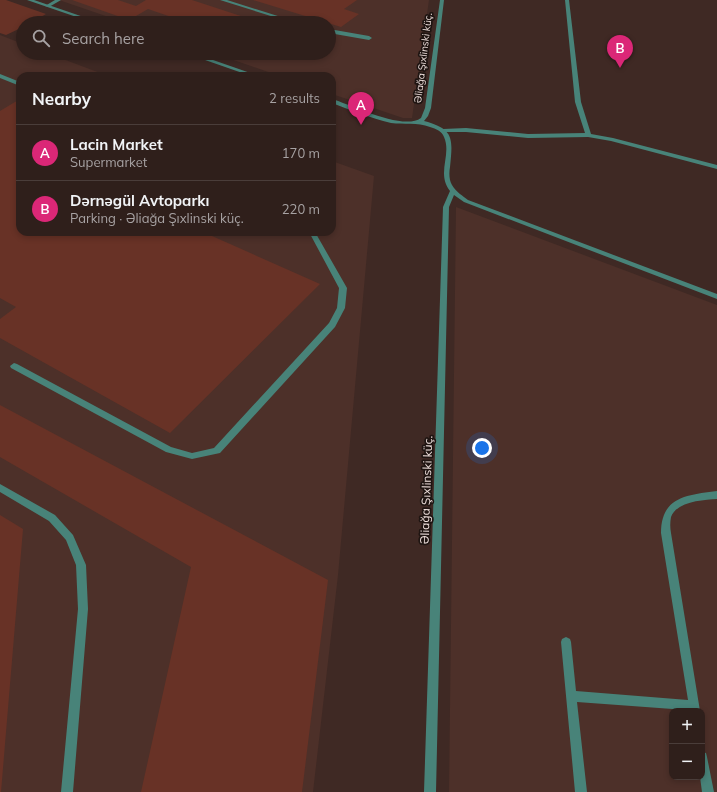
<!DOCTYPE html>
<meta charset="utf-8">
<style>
:root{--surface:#2f1f1b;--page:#3b2c28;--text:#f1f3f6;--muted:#a7a2a3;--line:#4a3d3a;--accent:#db2777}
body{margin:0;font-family:Mulish,sans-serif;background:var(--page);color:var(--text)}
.controls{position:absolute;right:12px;bottom:12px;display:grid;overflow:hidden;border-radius:8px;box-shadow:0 2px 6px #0003}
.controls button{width:36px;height:36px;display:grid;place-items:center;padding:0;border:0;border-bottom:1px solid var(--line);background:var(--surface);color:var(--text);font:20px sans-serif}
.you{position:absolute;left:482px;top:448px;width:14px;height:14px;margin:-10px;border:3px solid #fff;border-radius:50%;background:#1a73e8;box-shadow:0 0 0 6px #1a73e833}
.badge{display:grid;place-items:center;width:26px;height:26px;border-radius:50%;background:var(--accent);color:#fff;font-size:13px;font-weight:700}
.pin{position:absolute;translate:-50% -33px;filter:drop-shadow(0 1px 2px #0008)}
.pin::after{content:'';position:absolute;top:21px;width:14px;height:12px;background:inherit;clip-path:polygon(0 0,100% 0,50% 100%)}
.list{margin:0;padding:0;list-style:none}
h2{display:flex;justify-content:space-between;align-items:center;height:52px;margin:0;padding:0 16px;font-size:17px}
h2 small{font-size:13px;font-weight:400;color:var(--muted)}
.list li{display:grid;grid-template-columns:26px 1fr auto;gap:12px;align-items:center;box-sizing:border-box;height:56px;padding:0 16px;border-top:1px solid var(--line)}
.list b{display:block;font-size:15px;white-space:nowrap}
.list p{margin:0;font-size:13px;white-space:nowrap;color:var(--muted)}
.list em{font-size:13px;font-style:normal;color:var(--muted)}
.icon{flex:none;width:22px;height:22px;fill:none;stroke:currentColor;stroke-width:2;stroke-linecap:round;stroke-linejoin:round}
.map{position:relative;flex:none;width:717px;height:792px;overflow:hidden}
.search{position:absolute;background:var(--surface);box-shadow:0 2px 6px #0003;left:16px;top:16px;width:320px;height:44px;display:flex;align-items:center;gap:10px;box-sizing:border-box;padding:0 14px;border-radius:22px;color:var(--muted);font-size:15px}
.panel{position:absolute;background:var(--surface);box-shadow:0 2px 6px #0003;left:16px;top:72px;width:320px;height:164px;border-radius:12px}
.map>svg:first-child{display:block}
</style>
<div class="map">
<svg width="717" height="792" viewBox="0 0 717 792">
<rect width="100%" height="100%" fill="#3f2924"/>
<!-- built -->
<path fill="#4d3029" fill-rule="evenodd" d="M59,0H429L412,118H403L332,94V76H280L213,53H329V23H126Z
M0,35L23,44V53H47L108,76H20V232H332V161L374,176L338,575L313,792H0Z
M456,207L717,305V792H449ZM672,711H702V777H672Z"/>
<!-- building -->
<path fill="#683226" d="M0,0H6L46,14L30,23H23V27L6,35L0,33Z
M72,0H118L136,6L146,0H192L259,22L257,23H189L148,9L129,20Z
M253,0H357L344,9L359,14L341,27Z
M20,99V232H203L320,284L170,433L0,338V319L16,307L0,298V111Z
M0,405L328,580L302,792H141L191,567L0,457Z
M0,515L23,529L1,792H0Z"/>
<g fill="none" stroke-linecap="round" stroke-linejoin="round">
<!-- lane -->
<path fill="#488379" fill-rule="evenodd" d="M55,0H61L49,7L45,6Z
M220,0H227L300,23H293Z
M565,0H569L581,102L591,134L613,138L717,165V169L611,141L588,137L528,138L466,132H441L440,131L443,129L466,128L528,134L585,133L575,102Z
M329,29L369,36L372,38L369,40L329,33Z
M0,74L20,82V86L0,78Z
M309,232H315L347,288L345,308L335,327L220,453L192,459L166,452L11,368L10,366L14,363L17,364L171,447L192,453L214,448L329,323L337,308L339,288Z
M0,484L55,515L73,535L86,565L88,609L73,792H61L78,609L76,565L66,540L49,521L0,492Z
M717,491V499C703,500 677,501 671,517C670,522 670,528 671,533L700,711L577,702L587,792H575L561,642L562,639L566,637L570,639L571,642L576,691L688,700L661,533C661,496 688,495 717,491Z
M702,752L706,753L707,757L714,792H702L700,777H702Z"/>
<!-- street -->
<path fill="#488379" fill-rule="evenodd" d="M27,0H34L101,23H94Z
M440,0H444L431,108L428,116L424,121C454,129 453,138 450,167C449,173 449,180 452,185C456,192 463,196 468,200L717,294V299L464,202L454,195L449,207L436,792H424L443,207L450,191C436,173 452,155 444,137C442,131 436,129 430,127C417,122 404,125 391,123C370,118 351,110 332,103V99C352,105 403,131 421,118L425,108Z
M185,53H193L259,76H251Z"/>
</g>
<g text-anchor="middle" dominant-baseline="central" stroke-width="3.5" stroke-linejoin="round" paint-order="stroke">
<!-- far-street labels -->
<g font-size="10" fill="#f1e2df" stroke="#1f1512">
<text transform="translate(423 58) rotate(-83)">Əliağa Şıxlinski küç.</text>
</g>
<!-- street labels -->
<g font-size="12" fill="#f1e2df" stroke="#1f1512">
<text transform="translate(426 490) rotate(-88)">Əliağa Şıxlinski küç.</text>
</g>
</g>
</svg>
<div class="controls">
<button>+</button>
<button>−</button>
</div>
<div class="you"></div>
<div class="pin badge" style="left:361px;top:125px">A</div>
<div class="pin badge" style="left:620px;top:68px">B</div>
<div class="search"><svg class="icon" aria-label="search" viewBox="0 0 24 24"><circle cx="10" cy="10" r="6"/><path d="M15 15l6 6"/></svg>Search here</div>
<section class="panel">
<h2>Nearby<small>2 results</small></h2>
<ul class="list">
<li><span class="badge">A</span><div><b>Lacin Market</b><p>Supermarket</p></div><em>170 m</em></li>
<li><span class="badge">B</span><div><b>Dərnəgül Avtoparkı</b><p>Parking · Əliağa Şıxlinski küç.</p></div><em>220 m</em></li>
</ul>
</section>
</div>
